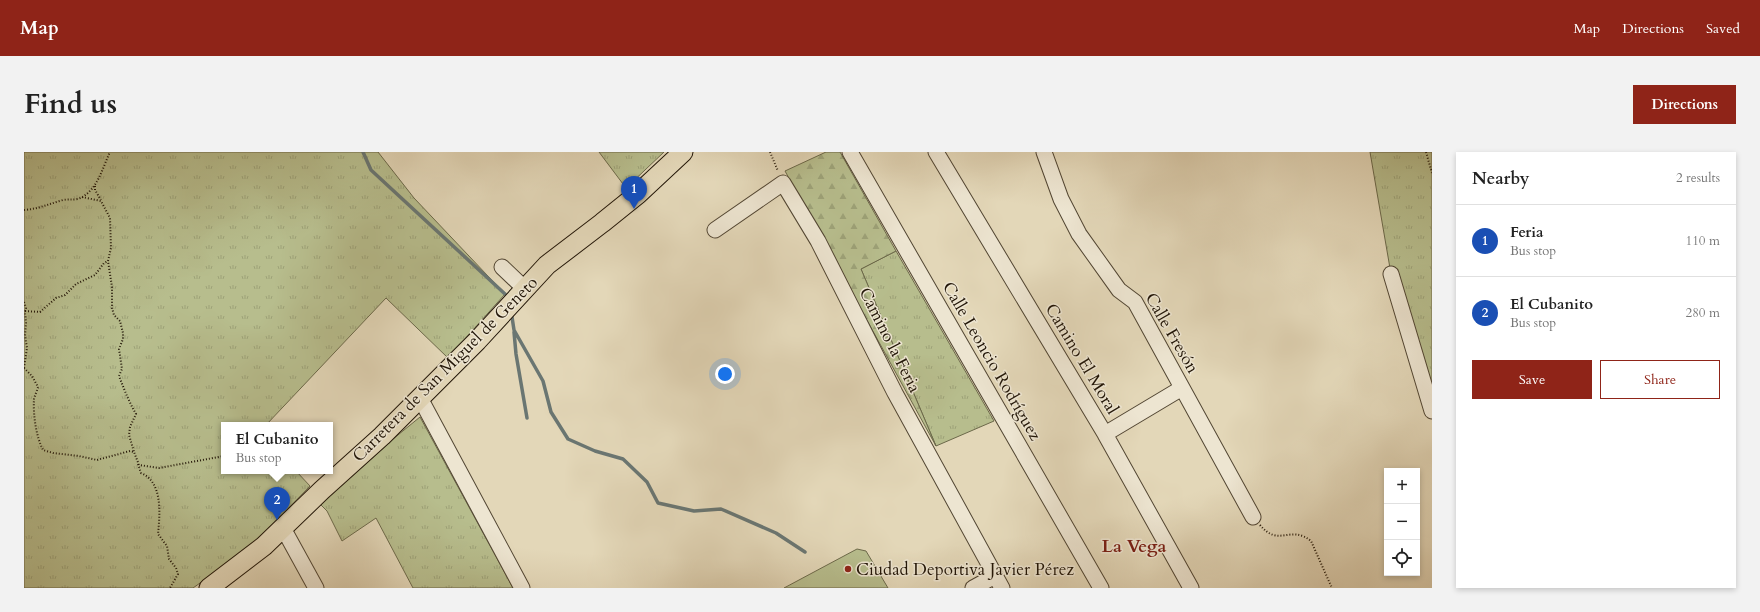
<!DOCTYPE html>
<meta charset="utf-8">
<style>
:root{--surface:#fff;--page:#f2f2f2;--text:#222;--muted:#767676;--line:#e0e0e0;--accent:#8f2418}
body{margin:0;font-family:Cardo,serif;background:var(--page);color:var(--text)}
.controls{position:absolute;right:12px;bottom:12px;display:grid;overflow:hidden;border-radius:0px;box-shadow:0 2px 6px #0003}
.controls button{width:36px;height:36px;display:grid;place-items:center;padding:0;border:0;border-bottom:1px solid var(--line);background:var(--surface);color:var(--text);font:20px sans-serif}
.you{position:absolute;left:701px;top:222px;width:14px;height:14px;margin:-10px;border:3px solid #fff;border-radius:50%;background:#1a73e8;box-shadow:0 0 0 6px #1a73e833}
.badge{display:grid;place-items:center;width:26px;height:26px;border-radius:50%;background:var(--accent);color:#fff;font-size:13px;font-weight:700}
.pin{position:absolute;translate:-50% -33px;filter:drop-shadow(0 1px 2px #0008)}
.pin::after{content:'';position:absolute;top:21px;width:14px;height:12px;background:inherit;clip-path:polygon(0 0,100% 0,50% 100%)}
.popup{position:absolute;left:197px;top:270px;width:112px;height:52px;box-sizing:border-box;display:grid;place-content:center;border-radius:0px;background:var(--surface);filter:drop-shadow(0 1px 3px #0005);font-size:13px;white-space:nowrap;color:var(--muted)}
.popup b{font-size:15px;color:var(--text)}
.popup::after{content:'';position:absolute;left:50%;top:100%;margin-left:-8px;border:8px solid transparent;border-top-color:var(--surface)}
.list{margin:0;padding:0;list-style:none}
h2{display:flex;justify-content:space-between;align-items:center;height:52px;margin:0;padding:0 16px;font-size:17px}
h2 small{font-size:13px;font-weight:400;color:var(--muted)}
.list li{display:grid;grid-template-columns:26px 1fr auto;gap:12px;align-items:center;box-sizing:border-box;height:72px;padding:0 16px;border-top:1px solid var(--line)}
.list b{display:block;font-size:15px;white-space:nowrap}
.list p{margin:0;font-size:13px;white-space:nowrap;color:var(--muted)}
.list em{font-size:13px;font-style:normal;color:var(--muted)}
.actions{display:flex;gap:8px;padding:12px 16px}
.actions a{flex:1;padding:9px 0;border:1px solid var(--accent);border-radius:0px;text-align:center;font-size:14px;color:var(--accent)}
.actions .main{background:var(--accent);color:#fff}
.icon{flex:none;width:22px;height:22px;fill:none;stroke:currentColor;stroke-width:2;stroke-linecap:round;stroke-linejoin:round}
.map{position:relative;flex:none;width:1408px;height:436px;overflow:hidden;border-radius:0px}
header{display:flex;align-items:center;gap:24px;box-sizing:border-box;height:56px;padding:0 20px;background:var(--accent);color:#fff}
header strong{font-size:19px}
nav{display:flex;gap:22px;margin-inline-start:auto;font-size:14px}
.intro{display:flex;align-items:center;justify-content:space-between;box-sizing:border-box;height:96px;padding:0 24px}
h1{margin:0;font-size:28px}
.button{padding:10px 18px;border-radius:0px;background:var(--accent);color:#fff;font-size:14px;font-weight:700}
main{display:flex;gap:24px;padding:0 24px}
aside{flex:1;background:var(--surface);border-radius:0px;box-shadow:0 2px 6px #0003}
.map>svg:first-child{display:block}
</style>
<header>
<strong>Map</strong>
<nav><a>Map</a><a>Directions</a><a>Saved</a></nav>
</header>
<div class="intro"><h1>Find us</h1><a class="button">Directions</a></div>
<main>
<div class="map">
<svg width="1408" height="436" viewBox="0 0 1408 436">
<defs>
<pattern id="grass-tufts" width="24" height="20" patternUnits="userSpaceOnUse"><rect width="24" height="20" fill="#b7bd8d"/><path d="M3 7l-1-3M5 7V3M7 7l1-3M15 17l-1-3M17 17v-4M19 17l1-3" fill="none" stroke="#9da278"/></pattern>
<pattern id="forest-firs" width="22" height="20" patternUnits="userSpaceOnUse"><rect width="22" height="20" fill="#b7bd8d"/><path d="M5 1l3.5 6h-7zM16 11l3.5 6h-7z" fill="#9da278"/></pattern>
</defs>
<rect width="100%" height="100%" fill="#e3d7b8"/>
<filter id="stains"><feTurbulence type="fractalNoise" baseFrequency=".005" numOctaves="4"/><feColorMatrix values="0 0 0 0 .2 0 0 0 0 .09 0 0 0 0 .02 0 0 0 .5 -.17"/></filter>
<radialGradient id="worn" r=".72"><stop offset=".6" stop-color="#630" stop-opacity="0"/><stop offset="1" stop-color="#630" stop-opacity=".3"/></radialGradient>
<!-- grass -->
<path fill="url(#grass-tufts)" stroke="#6c694a" d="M0,0H354L390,46L481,142L424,206L362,146L242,273H200V319H272L286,334L227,395L169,436H0Z
M575,0H640L602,36Z
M1346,0H1408V259L1367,122Z
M872,99L970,269L912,294L837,117Z
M396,265L489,436H389L352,366L318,389L303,359L293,349Z"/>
<!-- forest -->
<path fill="url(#forest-firs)" stroke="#6c694a" d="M802,0H816L872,99L837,117L912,294L761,19Z"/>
<!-- park -->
<path fill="#b7bd8d" stroke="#6c694a" d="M833,397L842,399L864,436H760Z"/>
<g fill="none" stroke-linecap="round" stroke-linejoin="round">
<!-- stream -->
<path stroke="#6a7672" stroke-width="3.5" d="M339,0L347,18L481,142
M488,165L490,178L519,229L527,260L544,287L571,299L599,307L623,330L634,351L670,359L697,357L752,381L781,400
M490,180L492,202L503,266"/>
<!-- minor casing -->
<g stroke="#524633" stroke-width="17">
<path id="minor" d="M826,0L1077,436
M912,0L1081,282L1167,436
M1020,0L1037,47L1055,82L1095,138L1111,150L1229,365
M691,78L759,31L794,89L871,241L978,436
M478,115L500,136
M1367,122L1408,259
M396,246L498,436
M1081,282L1158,236
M259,376L292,436
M949,436L971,424"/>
</g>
<!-- major casing -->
<g stroke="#211507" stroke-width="21">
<path id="major" d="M185,436L240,394L298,338L358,284L453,189L523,113L578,71L614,42L659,0"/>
</g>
<!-- path -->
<path stroke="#211507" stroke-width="2" stroke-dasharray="1 2" stroke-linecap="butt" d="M746,0L754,19
M1402,0L1408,21
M71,34V38L77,48
M58,45L77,49L86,66L87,96L84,109L88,135V156L90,163L96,169L99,181V187L95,197L98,217L95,224C100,237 105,250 112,262L106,275L105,283L110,300
M0,58C14,57 25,52 39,48C44,47 48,48 54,47C73,40 78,17 86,0
M0,150L2,156L1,160
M1,159L16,160L32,146L41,143L52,132L71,123L80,111L84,109
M0,216L8,224L14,235C13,239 11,243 10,247C9,263 12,284 19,298L29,301L55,304L73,308L106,299L110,300L115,313L135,316L200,304
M0,216L3,196L1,184L2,171L1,161
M114,312L117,321C139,330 136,362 134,382L143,394L145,407L152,416L154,422L146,436
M1236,373C1255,396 1266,372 1287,389L1308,436"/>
<!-- minor -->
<use href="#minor" stroke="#ede5d1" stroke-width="15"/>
<!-- major -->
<use href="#major" stroke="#e3d7b8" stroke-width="19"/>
</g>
<!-- markers -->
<circle fill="#8f2418" stroke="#ede5d1" stroke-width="1.5" cx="824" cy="417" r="4"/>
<g text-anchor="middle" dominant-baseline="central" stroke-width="3" stroke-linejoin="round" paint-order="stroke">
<!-- street labels -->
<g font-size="17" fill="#211507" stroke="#ede5d1">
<text transform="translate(1148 181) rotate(60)">Calle Fresón</text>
<text transform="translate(866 188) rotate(63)">Camino la Feria</text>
<text transform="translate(1058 207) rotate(59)">Camino El Moral</text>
<text transform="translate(968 209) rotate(60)">Calle Leoncio Rodríguez</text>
<text transform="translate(421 217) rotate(-45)">Carretera de San Miguel de Geneto</text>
</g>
<!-- poi labels -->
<g font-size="17" fill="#211507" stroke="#ede5d1" text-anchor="start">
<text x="832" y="417">Ciudad Deportiva Javier Pérez</text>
</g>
<!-- neighbourhood labels -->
<g font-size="18" font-weight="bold" fill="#7a1f14" stroke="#ede5d1">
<text x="1110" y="394">La Vega</text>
</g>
</g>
<rect width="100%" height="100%" filter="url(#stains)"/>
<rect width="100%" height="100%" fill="url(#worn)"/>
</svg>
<div class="controls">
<button>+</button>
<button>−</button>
<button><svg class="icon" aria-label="locate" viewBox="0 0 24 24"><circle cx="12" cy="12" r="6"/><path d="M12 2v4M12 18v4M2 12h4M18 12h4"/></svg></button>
</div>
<div class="you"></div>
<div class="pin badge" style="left:610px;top:57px;background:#1a4fb4">1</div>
<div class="pin badge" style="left:253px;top:368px;background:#1a4fb4">2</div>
<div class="popup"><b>El Cubanito</b>Bus stop</div>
</div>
<aside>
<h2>Nearby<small>2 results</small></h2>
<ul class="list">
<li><span class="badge" style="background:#1a4fb4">1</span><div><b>Feria</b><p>Bus stop</p></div><em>110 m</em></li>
<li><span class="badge" style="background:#1a4fb4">2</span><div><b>El Cubanito</b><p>Bus stop</p></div><em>280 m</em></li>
</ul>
<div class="actions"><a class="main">Save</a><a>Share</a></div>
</aside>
</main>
